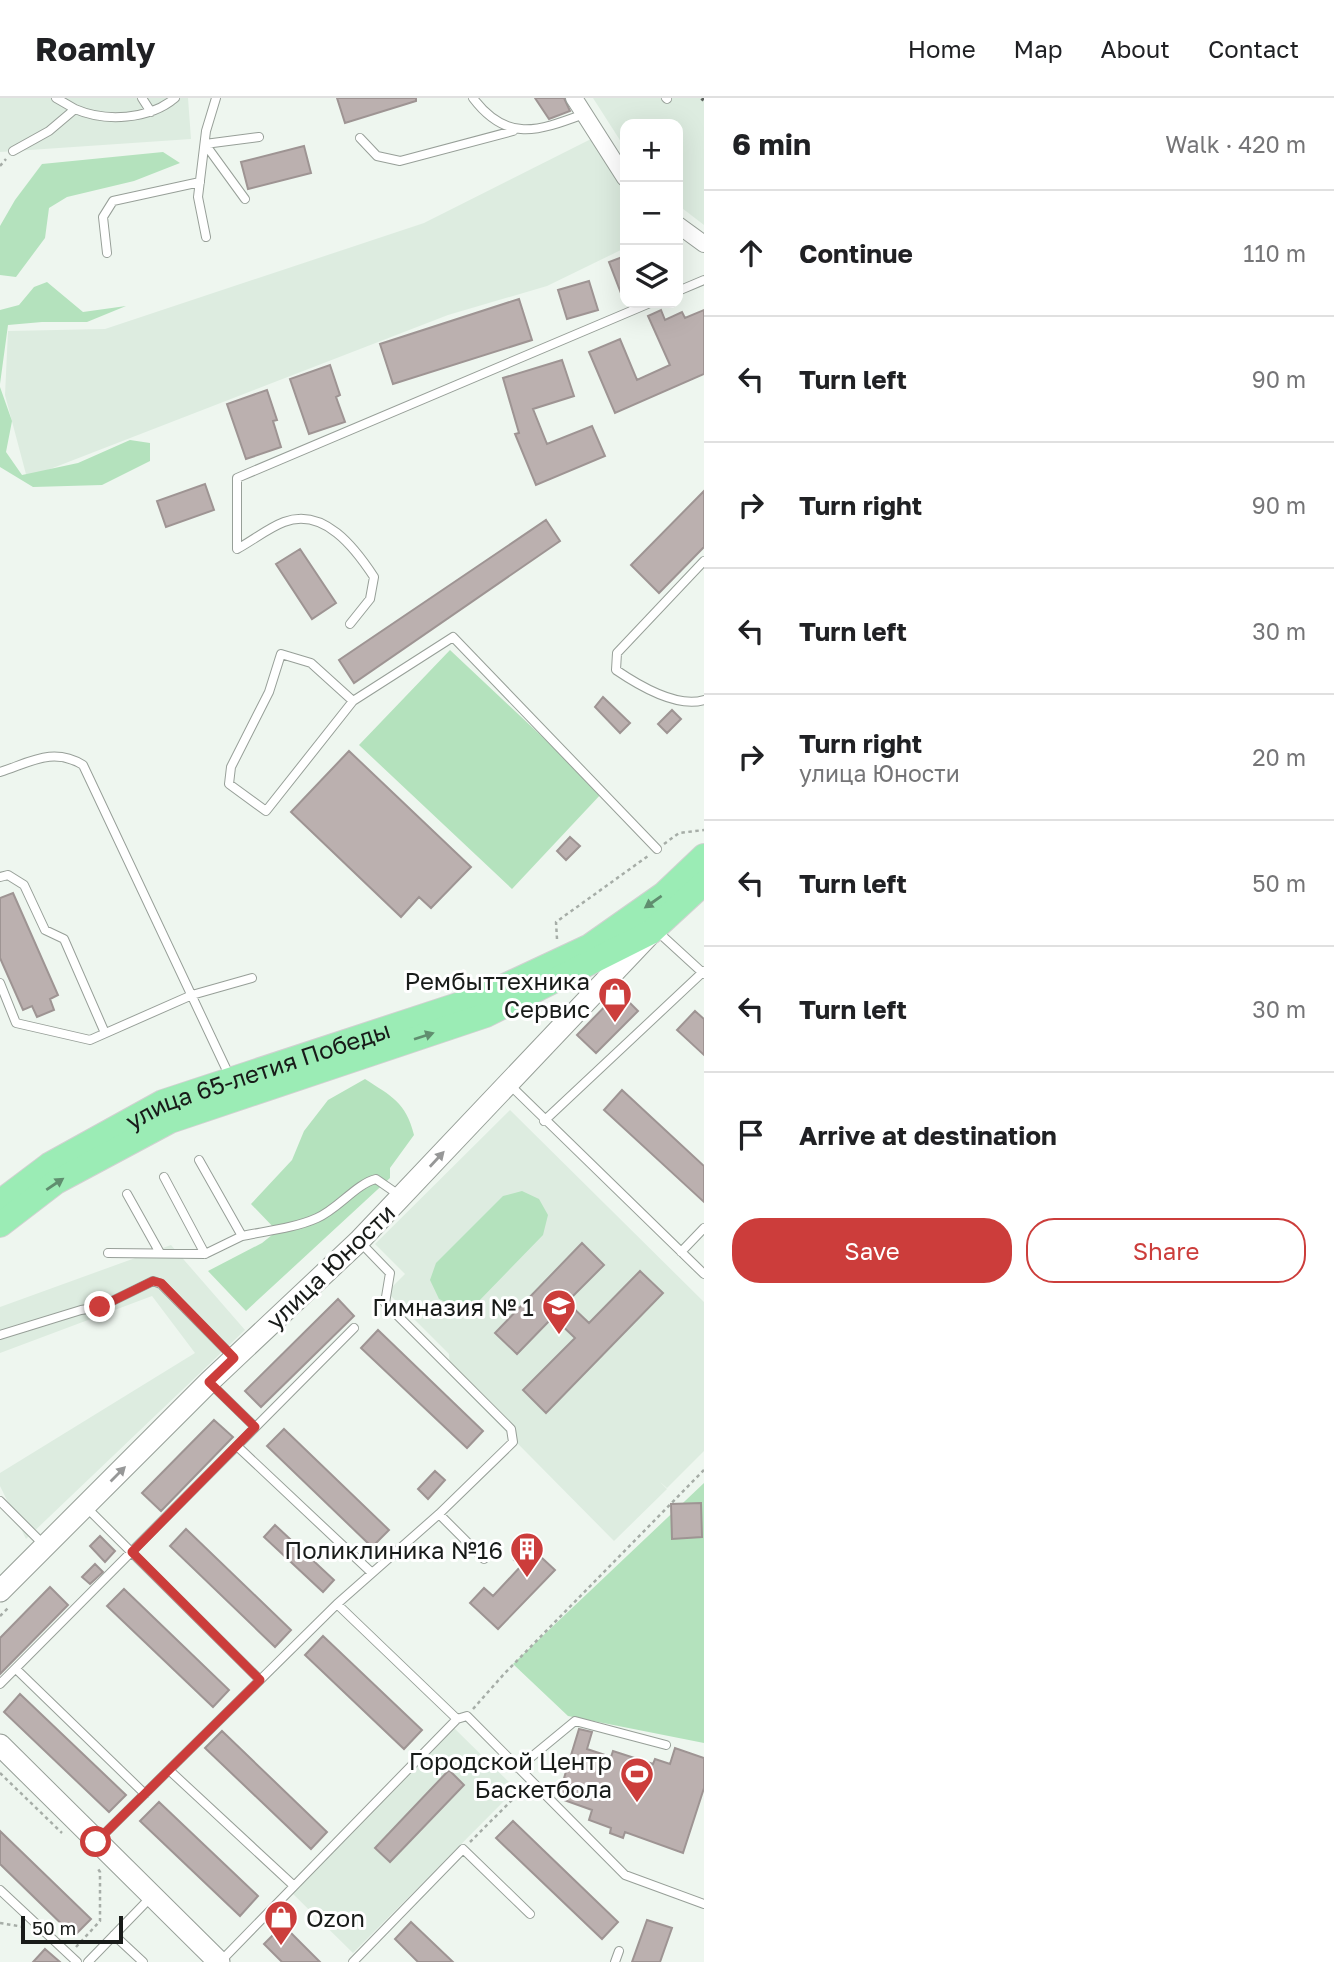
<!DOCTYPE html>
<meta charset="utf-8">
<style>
:root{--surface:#fff;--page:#f6f6f6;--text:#202124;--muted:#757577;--line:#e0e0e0;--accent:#cc3d3b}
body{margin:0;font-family:"Golos Text",sans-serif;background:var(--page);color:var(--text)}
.controls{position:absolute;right:21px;top:21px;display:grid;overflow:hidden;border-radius:14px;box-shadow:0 7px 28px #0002}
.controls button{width:63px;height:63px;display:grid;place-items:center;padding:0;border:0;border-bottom:2px solid var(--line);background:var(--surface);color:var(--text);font:35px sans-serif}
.scale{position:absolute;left:21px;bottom:18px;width:102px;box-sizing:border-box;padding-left:7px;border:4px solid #181b19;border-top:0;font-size:19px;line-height:24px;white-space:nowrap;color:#181b19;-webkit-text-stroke:5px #fff;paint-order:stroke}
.stop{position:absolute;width:21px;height:21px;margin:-16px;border:5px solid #cc3d3b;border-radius:50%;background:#fff}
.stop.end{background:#cc3d3b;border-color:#fff;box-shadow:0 2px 7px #0008}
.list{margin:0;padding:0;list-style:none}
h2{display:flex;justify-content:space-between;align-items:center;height:91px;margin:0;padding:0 28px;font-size:30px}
h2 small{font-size:23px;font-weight:400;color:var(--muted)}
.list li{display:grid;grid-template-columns:46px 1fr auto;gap:21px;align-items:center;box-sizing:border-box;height:126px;padding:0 28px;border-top:2px solid var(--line)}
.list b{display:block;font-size:26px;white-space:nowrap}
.list p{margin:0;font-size:23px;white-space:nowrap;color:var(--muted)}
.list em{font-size:23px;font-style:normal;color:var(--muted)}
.actions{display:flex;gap:14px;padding:21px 28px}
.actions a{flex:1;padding:16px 0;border:2px solid var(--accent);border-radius:28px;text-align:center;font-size:24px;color:var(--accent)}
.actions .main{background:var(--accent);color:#fff}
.icon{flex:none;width:38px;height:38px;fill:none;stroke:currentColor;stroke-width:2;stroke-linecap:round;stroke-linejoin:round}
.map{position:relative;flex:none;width:704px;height:1864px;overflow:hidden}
header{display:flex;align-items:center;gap:42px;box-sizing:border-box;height:98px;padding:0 35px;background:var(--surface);border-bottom:2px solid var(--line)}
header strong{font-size:33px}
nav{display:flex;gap:38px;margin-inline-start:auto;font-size:24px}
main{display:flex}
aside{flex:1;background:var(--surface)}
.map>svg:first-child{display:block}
</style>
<header>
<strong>Roamly</strong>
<nav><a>Home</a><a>Map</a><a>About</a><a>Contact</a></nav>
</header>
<main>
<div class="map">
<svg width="704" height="1864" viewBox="0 0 704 1864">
<rect width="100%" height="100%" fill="#eef6ef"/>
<!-- built -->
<path fill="#ddece0" d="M0,0H188L191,41L0,54Z
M593,0H704V127L678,107V26H625V50Z
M593,40L625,89V150L547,188L448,217L27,380L5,297L8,233L105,231L424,125Z
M510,1012L704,1204V1353L667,1390L660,1384L667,1391L614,1443L450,1277L449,1256L387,1194L405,1176L375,1146Z
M171,1147L245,1232L26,1441L0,1388V1375L195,1255L152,1198L0,1255V1209Z
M454,1630L516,1691L353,1855L292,1795Z"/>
<!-- green -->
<path fill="#b4e2bd" d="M163,54L180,65L134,83L67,99L49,110L45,140L16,179L0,177V128L15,102L42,66Z
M47,184L83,214L126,208L87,224H42L8,227L0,286V212L19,207L34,189Z
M0,289L12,323L6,354L22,377L78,365L130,342L150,345V363L102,387L33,389L0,369Z
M450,552L602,695L512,791L359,647Z
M365,981C391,998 406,1004 414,1037L390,1070V1080L246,1213L208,1173L262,1145L277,1133L251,1106L292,1062L304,1033L328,1002Z
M522,1093L539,1101L548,1117L543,1137L477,1205L458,1210L439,1201L430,1182L436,1165L503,1098Z
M704,1385V1645L568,1618L513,1566Z"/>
<!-- building -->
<path fill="#bbb0af" stroke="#9e9493" stroke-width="2" d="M337,0H416V3L345,25Z
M535,0H564L570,13L549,21Z
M304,48L311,75L248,91L241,64Z
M625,158V203H624L609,164Z
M589,183L598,212L567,221L558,192Z
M519,201L532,242L393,286L380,246Z
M661,212L665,222L682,214L685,220L704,212V276L615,315L589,254L620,241L637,282L670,267L648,218Z
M562,262L574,298L533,311L547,346L592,328L605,358L536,387L515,336L519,335L503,280Z
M330,267L340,297L336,299L345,324L309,336L290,281Z
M267,292L277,322L273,323L281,349L246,361L227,306Z
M205,386L214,412L166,429L157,403Z
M704,393V449L659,495L631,467Z
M546,422L560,443L354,585L339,562Z
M300,451L336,505L312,521L276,466Z
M603,599L630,625L620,635L595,609Z
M672,612L681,621L667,635L658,626Z
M349,653L471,769L431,810L419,799L401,819L291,714Z
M570,739L580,748L566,762L557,753Z
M13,795L58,897L50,901L54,912L37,919L32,908L23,912L0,860V800Z
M619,894L638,913L596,955L577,937Z
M695,913L704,921V957L677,932Z
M622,992L704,1068V1104L604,1012Z
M582,1145L604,1167L567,1204L589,1225L640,1173L663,1195L546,1315L523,1292L575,1240L553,1219L517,1256L495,1235Z
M338,1201L354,1218L261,1309L245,1293Z
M378,1232L483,1333L467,1350L361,1250Z
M214,1322L233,1339L161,1413L142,1395Z
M284,1331L389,1432L372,1449L267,1348Z
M435,1373L445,1382L428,1401L418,1391Z
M701,1405L702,1439L672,1441L671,1406Z
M275,1427L334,1482L323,1494L264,1439Z
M186,1431L291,1532L275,1549L170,1448Z
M100,1438L115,1453L105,1464L90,1448Z
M528,1447L555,1472L498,1531L470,1505L484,1490L493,1498L521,1468L514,1462Z
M95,1466L103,1474L90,1486L82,1479Z
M50,1489L68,1507L0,1576V1540Z
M124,1491L229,1592L213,1609L107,1508Z
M323,1538L422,1632L404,1651L305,1557Z
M20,1596L126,1697L109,1714L4,1614Z
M579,1631L592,1634L587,1651L611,1659L613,1653L653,1666L655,1661L670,1666L675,1650L704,1660V1690L683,1755L625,1734L623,1740L610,1735L611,1730L589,1722L592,1712L558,1700Z
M222,1633L327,1734L311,1751L205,1650Z
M449,1672L464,1687L390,1764L375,1750Z
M159,1704L258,1798L240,1818L140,1723Z
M513,1723L618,1824L602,1841L496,1740Z
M0,1733L91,1821L74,1838L0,1766Z
M647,1822L672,1830L660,1864H632Z
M411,1824L453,1864H418L395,1841Z
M283,1827L320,1864H282L264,1846Z
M45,1851L60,1864H33Z"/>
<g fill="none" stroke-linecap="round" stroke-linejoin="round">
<!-- lane casing -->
<g stroke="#979f98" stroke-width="10">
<path id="lane" d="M56,0L75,11
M142,0L151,14
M473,0C507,45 538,33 584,16
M666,0L667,1
M360,40L377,58L400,63L513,33
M13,53L49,33L75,11C105,24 149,22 175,0
M245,101L205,46L259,39
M206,139L198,99L206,33L216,0
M107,155L103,119L113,103L200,84
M678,193L704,182
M704,463L617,555L616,572C638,587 677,610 704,602
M350,526L370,501L374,479C355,450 324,409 284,424C268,430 252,443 237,451V380L650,205
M353,603L266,713L229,686L231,669L269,594L281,556L311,565L353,603L453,539L657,751
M0,674C31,664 53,649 83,667L230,979
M0,779L8,777L24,787L45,832L64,841L105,935
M657,833L704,876
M0,885L16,925L90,942L192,897L252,880
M510,987L704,1176
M544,1023L704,873
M199,1062L242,1138C266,1133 295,1130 317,1120C338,1111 356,1086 376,1081L399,1097
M164,1079L205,1156L242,1138
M127,1096L160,1155
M681,1154L704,1130
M108,1155L205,1156
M0,1237L81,1212L100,1209L153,1183L161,1186L234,1260
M211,1286L255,1329
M237,1348L372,1475
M0,1403L45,1448
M85,1408L260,1582
M439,1416L484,1461
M337,1506L457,1621
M16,1571L145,1696
M0,1586L354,1230
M518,1670L575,1623L666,1647
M169,1672L293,1787
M97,1743L337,1506L439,1416L513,1344L511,1331L385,1205L390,1175L359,1143
M0,1792L77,1864
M114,1837L143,1864
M88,1864L152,1798
M220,1864L457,1621L467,1618L625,1777L704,1806
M353,1864L463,1751L530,1816
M615,1864L619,1853"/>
</g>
<!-- street casing -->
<g stroke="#979f98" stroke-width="18">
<path id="street" d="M574,0L625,80
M678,127L704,146"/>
</g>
<!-- secondary casing -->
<g stroke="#979f98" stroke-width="23">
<path id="secondary" d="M0,1493L209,1284L359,1143L648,838
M0,1647L219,1864"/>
</g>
<!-- primary casing -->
<g stroke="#d1d1d1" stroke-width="26">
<g id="primary">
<path id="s1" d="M0,1104L49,1067L163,1004L479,900L590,848L664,796L704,758"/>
<path d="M0,1127L56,1084L170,1023L486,917L651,834L704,785"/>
</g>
</g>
<!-- path -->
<path stroke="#a6ada7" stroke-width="2.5" stroke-dasharray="3.5 3.5" stroke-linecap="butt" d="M0,68L6,61
M664,746L679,735L704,732
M557,841L556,824L648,758
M0,1518L9,1509
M473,1611L504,1576L704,1372
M0,1675L62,1735
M470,1744L525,1689
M0,1825L24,1829
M76,1849L100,1823V1774L97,1769"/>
<!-- lane -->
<use href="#lane" stroke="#fff" stroke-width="8"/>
<!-- street -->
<use href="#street" stroke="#fff" stroke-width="16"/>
<!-- secondary -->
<use href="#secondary" stroke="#fff" stroke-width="21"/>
<!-- primary -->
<use href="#primary" stroke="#9becb5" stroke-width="24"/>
<!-- rail -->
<path stroke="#5e635f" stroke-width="4.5" stroke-dasharray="10 5" stroke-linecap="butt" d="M702,0L704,2"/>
</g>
<!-- one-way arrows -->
<defs><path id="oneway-solid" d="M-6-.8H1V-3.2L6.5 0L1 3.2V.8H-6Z" transform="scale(1.75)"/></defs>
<g fill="#608e6f">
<use href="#oneway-solid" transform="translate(653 804) rotate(145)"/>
<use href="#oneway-solid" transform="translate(424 938) rotate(-18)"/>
<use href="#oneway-solid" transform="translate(55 1086) rotate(-34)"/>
</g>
<g fill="#979898">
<use href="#oneway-solid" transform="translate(437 1061) rotate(-47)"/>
<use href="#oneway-solid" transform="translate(118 1376) rotate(-45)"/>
</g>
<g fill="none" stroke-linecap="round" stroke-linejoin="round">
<!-- route -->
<path stroke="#cc3d3b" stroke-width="9" d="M96,1744L260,1582L132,1454L255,1329L209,1284L234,1260L161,1185L153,1183L100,1209"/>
</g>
<!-- icons -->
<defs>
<g id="shop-pin" transform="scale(1.75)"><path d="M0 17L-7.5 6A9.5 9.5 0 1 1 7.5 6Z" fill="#cc3d3b" stroke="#fff"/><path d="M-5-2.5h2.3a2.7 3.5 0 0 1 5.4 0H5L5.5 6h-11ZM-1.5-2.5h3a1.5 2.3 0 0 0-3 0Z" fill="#fff"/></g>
<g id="school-pin" transform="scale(1.75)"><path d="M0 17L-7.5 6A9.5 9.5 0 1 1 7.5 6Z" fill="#cc3d3b" stroke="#fff"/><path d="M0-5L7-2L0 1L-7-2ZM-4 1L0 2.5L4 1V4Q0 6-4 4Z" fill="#fff"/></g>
<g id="building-pin" transform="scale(1.75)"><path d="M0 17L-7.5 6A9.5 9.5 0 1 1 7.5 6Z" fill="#cc3d3b" stroke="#fff"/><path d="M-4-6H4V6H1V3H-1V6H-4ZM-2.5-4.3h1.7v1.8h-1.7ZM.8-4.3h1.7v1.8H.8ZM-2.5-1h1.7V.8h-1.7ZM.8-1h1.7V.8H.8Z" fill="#fff"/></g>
<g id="stadium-pin" transform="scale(1.75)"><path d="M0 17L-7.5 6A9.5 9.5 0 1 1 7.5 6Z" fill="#cc3d3b" stroke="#fff"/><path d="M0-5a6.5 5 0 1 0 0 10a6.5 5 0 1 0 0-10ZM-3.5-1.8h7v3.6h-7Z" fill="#fff"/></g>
</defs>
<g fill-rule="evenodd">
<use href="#shop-pin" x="615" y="896"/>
<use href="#school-pin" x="559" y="1208"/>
<use href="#building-pin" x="527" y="1451"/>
<use href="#stadium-pin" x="637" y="1676"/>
<use href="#shop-pin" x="281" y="1819"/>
</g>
<g text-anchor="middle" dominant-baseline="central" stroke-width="6" stroke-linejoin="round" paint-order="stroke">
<!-- poi labels -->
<g font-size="24" fill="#181b19" stroke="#fff" text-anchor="end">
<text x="590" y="882">Рембыттехника<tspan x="590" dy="28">Сервис</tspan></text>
<text x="534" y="1208">Гимназия № 1</text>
<text x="503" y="1451">Поликлиника №16</text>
<text x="612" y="1662">Городской Центр<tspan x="612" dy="28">Баскетбола</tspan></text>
<text x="306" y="1819" text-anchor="start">Ozon</text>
</g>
<!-- street labels -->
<g font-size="24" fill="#181b19" stroke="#fff">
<text stroke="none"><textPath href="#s1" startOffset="290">улица 65-летия Победы</textPath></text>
<text transform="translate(330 1168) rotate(-44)">улица Юности</text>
</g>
</g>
</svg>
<div class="controls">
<button>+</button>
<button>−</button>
<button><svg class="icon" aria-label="layers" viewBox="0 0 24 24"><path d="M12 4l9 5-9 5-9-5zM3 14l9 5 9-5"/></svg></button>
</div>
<div class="scale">50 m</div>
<div class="stop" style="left:96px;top:1744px"></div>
<div class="stop end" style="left:100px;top:1209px"></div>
</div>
<aside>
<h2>6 min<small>Walk · 420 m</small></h2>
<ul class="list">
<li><svg class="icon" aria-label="ahead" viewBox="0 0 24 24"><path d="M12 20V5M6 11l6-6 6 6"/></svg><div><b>Continue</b></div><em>110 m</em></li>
<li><svg class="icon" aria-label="left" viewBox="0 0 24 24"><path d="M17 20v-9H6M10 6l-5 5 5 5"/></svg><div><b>Turn left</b></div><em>90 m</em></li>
<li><svg class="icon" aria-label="right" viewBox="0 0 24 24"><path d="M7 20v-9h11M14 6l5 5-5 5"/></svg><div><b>Turn right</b></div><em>90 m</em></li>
<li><svg class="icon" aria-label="left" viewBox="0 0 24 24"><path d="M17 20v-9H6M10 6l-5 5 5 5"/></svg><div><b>Turn left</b></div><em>30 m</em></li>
<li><svg class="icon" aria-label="right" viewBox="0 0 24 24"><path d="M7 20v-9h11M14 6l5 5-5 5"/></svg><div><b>Turn right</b><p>улица Юности</p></div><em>20 m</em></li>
<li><svg class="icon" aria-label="left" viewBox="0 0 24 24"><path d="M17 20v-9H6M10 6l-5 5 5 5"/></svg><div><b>Turn left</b></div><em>50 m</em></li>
<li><svg class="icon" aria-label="left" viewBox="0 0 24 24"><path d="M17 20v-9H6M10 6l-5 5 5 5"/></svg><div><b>Turn left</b></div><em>30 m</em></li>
<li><svg class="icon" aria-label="arrive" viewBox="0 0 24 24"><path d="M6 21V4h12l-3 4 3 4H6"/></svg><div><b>Arrive at destination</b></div></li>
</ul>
<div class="actions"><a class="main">Save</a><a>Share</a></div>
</aside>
</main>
